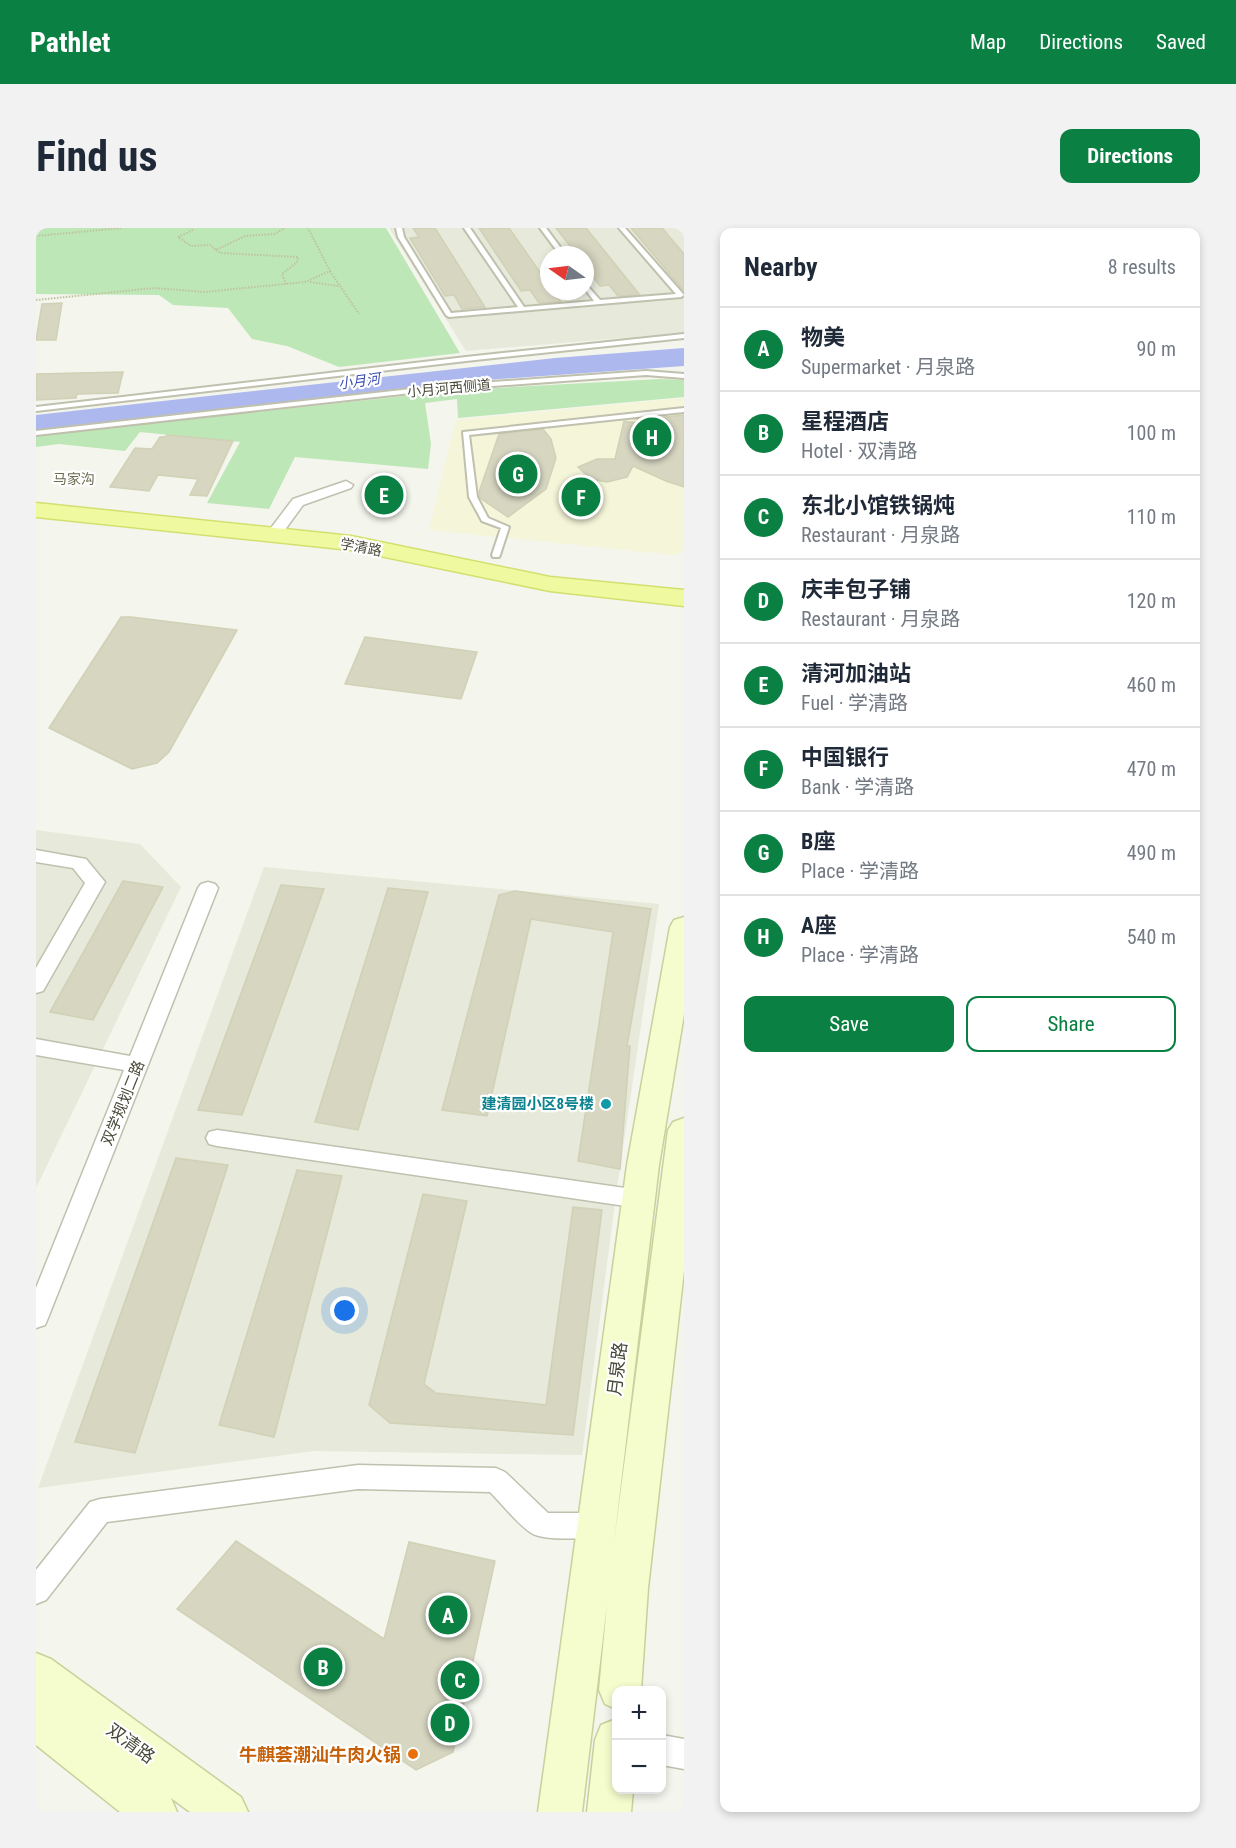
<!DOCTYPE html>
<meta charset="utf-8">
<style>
:root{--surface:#fff;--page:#f2f2f3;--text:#1f2937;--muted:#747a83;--line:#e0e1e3;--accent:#0b8043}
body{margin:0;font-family:"Roboto Condensed","Noto Sans SC",sans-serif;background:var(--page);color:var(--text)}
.controls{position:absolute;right:18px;bottom:18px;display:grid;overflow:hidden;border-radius:12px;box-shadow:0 3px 9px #0003}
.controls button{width:54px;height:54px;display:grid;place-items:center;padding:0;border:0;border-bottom:2px solid var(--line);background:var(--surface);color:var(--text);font:30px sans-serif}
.compass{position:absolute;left:504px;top:18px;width:54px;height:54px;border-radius:50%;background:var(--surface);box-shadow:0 3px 9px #0003;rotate:284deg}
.you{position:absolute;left:309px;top:1083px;width:21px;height:21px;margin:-15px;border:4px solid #fff;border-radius:50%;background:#1a73e8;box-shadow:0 0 0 9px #1a73e833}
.badge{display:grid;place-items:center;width:39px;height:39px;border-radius:50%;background:var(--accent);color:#fff;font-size:20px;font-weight:700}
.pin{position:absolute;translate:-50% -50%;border:3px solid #fff;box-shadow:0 2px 6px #0006}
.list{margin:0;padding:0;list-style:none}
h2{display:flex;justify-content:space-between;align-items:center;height:78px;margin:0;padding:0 24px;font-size:26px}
h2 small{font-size:20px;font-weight:400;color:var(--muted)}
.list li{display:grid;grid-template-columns:39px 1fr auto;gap:18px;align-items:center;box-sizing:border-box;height:84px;padding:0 24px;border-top:2px solid var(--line)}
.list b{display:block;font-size:22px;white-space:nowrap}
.list p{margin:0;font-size:20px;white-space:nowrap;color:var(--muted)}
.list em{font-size:20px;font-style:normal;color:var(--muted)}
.actions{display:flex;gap:12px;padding:18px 24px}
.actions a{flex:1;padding:14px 0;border:2px solid var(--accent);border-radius:12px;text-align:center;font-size:21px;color:var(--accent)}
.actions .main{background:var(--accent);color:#fff}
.map{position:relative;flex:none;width:648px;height:1584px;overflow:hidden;border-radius:12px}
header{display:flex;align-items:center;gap:36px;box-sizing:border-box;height:84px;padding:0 30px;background:var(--accent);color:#fff}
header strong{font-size:28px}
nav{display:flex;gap:33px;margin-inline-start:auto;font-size:21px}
.intro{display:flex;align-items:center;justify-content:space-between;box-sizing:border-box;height:144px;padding:0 36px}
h1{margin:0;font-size:42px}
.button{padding:15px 27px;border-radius:12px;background:var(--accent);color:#fff;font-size:21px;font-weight:700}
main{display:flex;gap:36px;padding:0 36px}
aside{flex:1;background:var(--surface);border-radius:12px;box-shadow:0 3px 9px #0003}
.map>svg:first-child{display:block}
</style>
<header>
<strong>Pathlet</strong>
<nav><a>Map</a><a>Directions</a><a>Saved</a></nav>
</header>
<div class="intro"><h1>Find us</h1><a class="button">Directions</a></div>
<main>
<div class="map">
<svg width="648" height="1584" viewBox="0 0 648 1584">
<rect width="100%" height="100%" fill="#f4f5ec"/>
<!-- residential -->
<path fill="#e7e9da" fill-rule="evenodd" d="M353,0H648V105L430,123ZM513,27H549V63H513Z
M0,602L104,616L145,659L0,960Z
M228,639L623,676L580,967L546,1227L278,1223L2,1260Z"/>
<!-- commercial -->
<path fill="#f5f5d9" d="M648,170V322L639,327L393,302L420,192Z"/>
<!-- green -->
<path fill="#bde7b7" d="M0,0H350L424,125L303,139L251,118L216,111L192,80L137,77L123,67L0,66Z
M624,151L648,152V169L422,190L421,171L389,175L395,216L392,241L259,229L233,281L171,275L204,214L104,204L89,223L23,216L0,219V208L423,162Z"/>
<!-- water -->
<path fill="#acb8ee" d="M648,120V138L423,154L0,202V187L519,130Z"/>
<!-- building -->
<path fill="#d6d6c1" stroke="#d0d1b5" stroke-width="1.5" d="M377,0H399L449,79L426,81L418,67L409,68L374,10L383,9Z
M443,0H473L513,57V63H518L525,74L503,75L494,62L485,63Z
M520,0H550L604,67L582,68L573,57L564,58L549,38V27H541Z
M595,0H626L648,26V63Z
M26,75L20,112H0L6,76Z
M87,144L82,165L41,166L40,170L0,172V146Z
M648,187V259L630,253L597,238L591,249L571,254L555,251L542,239L561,231H579L588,193L601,195L602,192Z
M507,201L515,211L520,230L510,261L472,289L444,270L443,264L463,206Z
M131,207L197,213L171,268L154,267L162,251L122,247L113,263L74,259L99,220L116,221L124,209H129Z
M85,389H95L201,402L133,524L121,535L96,541L13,500Z
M329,409L441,424L425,471L309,456Z
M87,653L127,659L57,792L14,784Z
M245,657L288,661L206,887L162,882Z
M352,660L392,664L322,902L279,894Z
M479,663L615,681L591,818H594L584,941L542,933L577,704L495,691L451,888L406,882L463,667Z
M140,930L192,937L99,1225L39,1214Z
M261,942L306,948L238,1209L183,1197Z
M387,966L431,973L388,1156L400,1165L510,1177L537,979L566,982L537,1207L354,1195L333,1177Z
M200,1313L348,1411L373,1314L459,1333L417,1524L380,1542L141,1381Z"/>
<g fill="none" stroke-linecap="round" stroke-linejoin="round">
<!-- lane casing -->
<g stroke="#bfc0ae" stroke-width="4">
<path id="lane" d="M360,0H366L368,9L415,85L482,79L428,0H434L488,79L558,73L549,61V55L564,72L640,66L583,0H589L648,67L645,69L413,89L410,87L362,9Z
M504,0H510L530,27H524Z
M648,106V110L430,133L0,183V179L430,129Z
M610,143L648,146V150L610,147L402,162L0,207V203L402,158Z
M648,180V184L433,207L441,269L452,290L473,299L464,327L463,329H457L456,327L465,300L446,293L433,269L427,204Z"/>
</g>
<!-- street casing -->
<g stroke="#bfc0ae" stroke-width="3">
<path id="street" d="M310,253L317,257L315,260L267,277L248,303L243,305L235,300L257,271Z
M0,622L50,631L69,654L7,763L0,765V740L49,655L37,640L0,634Z
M172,654L179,656L182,660L12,1090L9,1097L0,1100V1060L88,842L0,827V811L94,828L162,660L165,656Z
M181,902L603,962L611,965L615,971L611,977L603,980L181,918L173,916L170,910L173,904Z
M322,1237L460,1240L469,1244L512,1285H561L571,1288L575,1297L571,1306C557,1311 510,1313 497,1306C483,1298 466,1276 454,1264L322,1261L71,1294L10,1372L0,1376V1342L54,1274L64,1271Z
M626,1507L648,1511V1541L626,1537Z"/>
</g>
<!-- secondary casing -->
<g stroke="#c8d09b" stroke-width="3">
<path id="secondary" d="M648,689V786L623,937L578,1314L632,902L637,894L648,890V1042L612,1360L605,1462H580V1481L569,1476L563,1462L571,1376L546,1584H502L591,937L634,699L638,692Z
M0,1425L15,1431L205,1569L212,1584H154L135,1570L141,1584H84L0,1517Z
M580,1491V1562H597L595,1584H551L559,1512L565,1497Z"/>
</g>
<!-- primary casing -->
<g stroke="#d3e06f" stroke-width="3">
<path id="primary" d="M0,275L315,308L514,349L648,362V378L514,363L315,322L0,289Z"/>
</g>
<!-- path -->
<path stroke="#c0c2a0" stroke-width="2" stroke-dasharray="1.5 1.5" stroke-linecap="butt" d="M157,2L142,9L155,18L174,17L180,22L209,8L238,6L249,0
M0,8L86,0
M180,22L185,25L262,29L261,34L246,46L250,56
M294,43L323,86
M274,54L303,58
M0,72L119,60L168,64L269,54L294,43L272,0"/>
<!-- lane -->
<use href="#lane" fill="#fff" fill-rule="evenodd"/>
<!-- street -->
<use href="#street" fill="#fff" fill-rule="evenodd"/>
<!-- secondary -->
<use href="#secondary" fill="#f5fcce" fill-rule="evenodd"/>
<!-- primary -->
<use href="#primary" fill="#effaa0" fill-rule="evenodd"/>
</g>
<!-- markers -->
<circle fill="#0f9aa8" stroke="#fff" stroke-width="2" cx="570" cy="876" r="6"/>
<circle fill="#e8710a" stroke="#fff" stroke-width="2" cx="377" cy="1526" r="6"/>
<g text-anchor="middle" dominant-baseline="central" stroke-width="4.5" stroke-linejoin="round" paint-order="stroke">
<!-- far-water labels -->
<g font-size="14" font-style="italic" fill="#364ab2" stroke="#fff">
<text transform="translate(323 153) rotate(-8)">小月河</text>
</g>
<!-- far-street labels -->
<g font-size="14" fill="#494939" stroke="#fff">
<text transform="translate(413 160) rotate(-5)">小月河西侧道</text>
<text transform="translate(325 319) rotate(11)">学清路</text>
</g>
<!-- far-neighbourhood labels -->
<g font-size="14" fill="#6c6c51" stroke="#fff">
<text x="38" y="251">马家沟</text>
</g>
<!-- street labels -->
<g font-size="15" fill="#494939" stroke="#fff">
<text transform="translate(87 875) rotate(-68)">双学规划二路</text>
</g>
<!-- culture labels -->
<g font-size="15" font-weight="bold" fill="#0d838f" stroke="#fff" text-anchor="end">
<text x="558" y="876">建清园小区8号楼</text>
</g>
<!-- near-street labels -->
<g font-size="18" fill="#494939" stroke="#fff">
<text transform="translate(581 1141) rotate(-83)">月泉路</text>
<text transform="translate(95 1515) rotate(36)">双清路</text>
</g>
<!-- near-food labels -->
<g font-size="18" font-weight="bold" fill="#c56008" stroke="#fff" text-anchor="end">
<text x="365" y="1526">牛麒荟潮汕牛肉火锅</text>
</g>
</g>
</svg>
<div class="controls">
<button>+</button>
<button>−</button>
</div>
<svg class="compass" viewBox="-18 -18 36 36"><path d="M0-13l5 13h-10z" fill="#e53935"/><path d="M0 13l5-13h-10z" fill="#747a83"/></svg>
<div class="you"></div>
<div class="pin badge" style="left:412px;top:1387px">A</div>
<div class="pin badge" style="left:287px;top:1439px">B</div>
<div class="pin badge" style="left:424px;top:1452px">C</div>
<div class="pin badge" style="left:414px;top:1495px">D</div>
<div class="pin badge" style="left:348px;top:267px">E</div>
<div class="pin badge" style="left:545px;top:269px">F</div>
<div class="pin badge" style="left:482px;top:246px">G</div>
<div class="pin badge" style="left:616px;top:209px">H</div>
</div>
<aside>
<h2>Nearby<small>8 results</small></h2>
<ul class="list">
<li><span class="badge">A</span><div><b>物美</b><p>Supermarket · 月泉路</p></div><em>90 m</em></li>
<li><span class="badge">B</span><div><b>星程酒店</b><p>Hotel · 双清路</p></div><em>100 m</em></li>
<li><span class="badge">C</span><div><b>东北小馆铁锅炖</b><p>Restaurant · 月泉路</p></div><em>110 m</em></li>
<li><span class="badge">D</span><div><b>庆丰包子铺</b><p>Restaurant · 月泉路</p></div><em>120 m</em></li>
<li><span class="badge">E</span><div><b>清河加油站</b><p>Fuel · 学清路</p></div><em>460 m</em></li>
<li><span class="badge">F</span><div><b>中国银行</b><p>Bank · 学清路</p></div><em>470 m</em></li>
<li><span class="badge">G</span><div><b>B座</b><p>Place · 学清路</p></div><em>490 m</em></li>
<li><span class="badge">H</span><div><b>A座</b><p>Place · 学清路</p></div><em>540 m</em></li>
</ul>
<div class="actions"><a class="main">Save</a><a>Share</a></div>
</aside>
</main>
